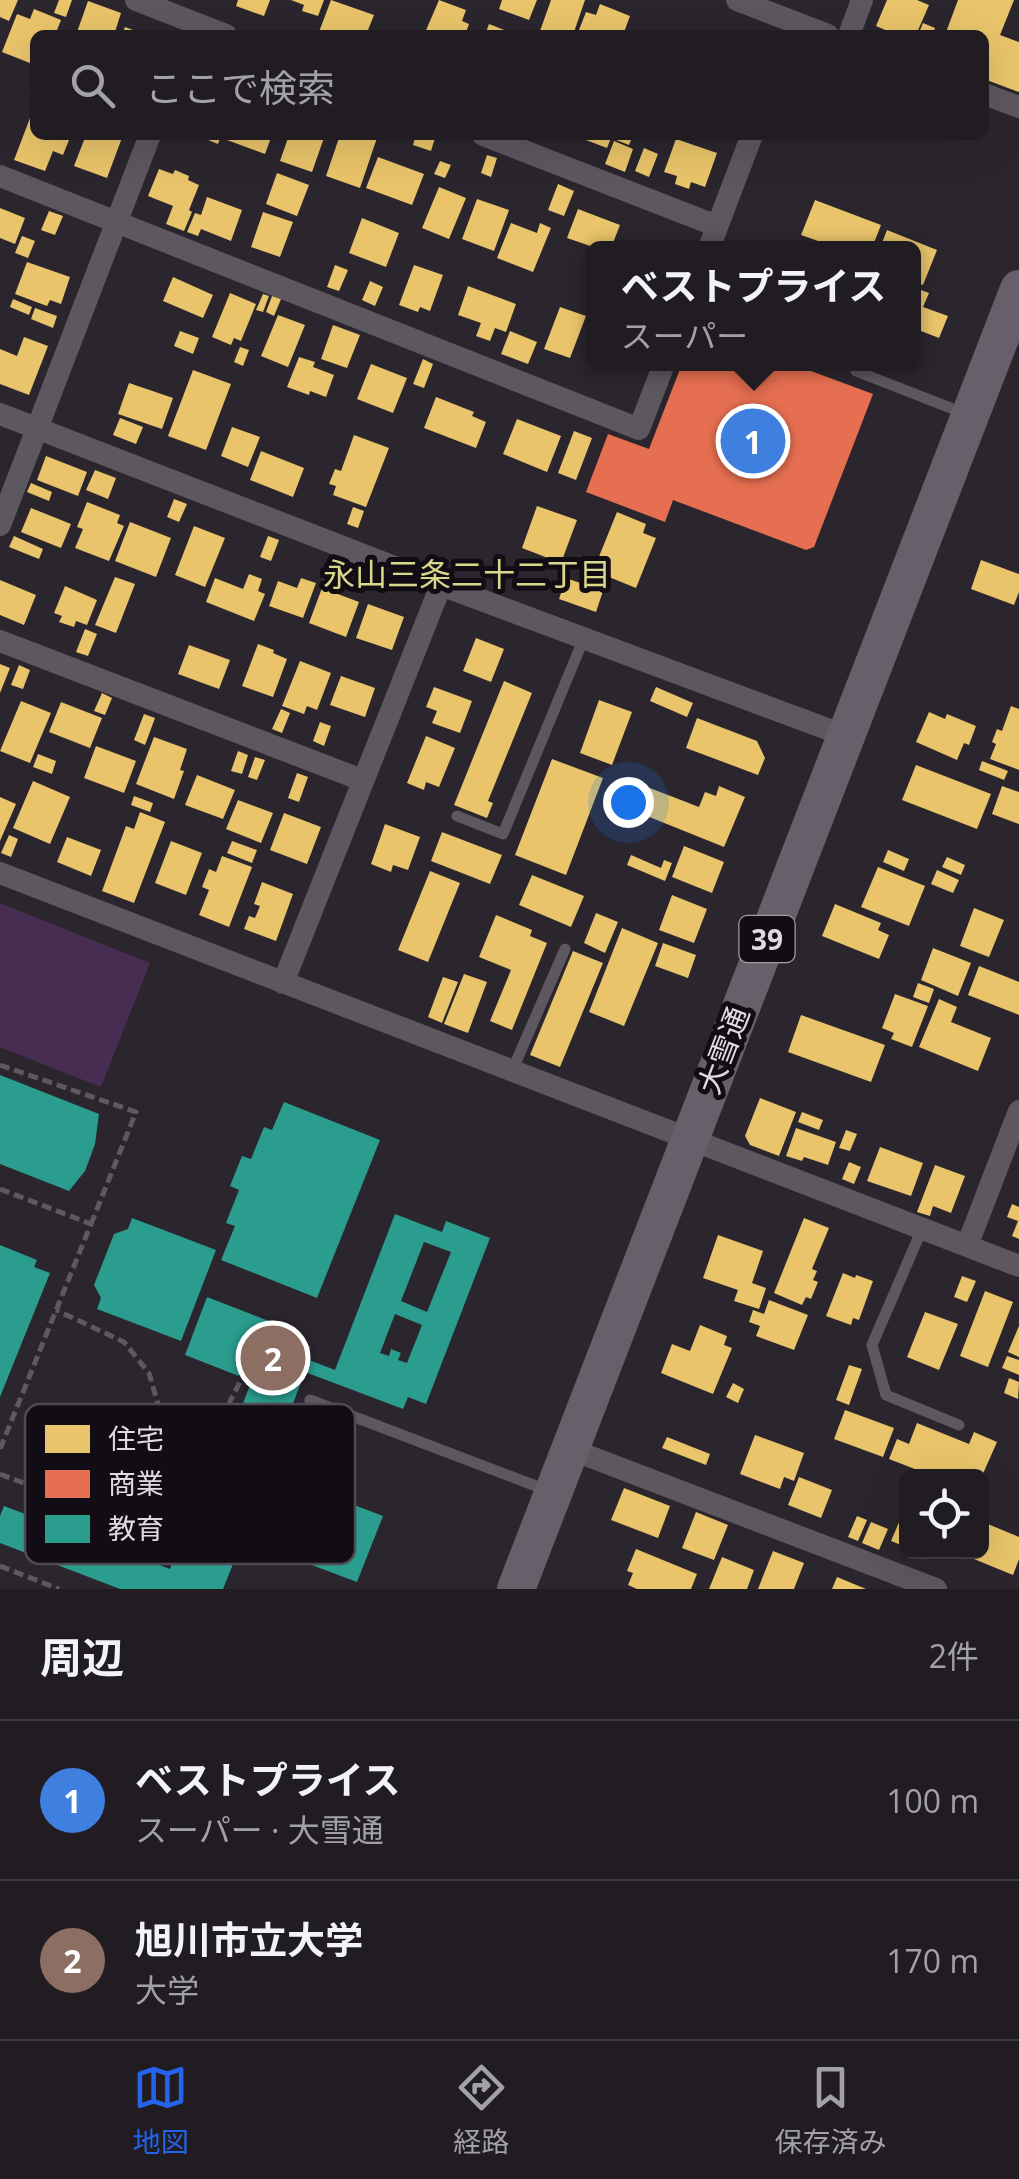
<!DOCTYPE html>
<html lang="ja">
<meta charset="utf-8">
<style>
:root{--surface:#201c22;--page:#2d292f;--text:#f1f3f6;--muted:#a2a1a5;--line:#3d3a40;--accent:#2563eb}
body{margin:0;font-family:"Open Sans","Noto Sans JP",sans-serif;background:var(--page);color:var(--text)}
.controls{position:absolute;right:30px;bottom:30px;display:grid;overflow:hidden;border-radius:15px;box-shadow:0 10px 40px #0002}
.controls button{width:90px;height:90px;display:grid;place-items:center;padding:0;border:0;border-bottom:2px solid var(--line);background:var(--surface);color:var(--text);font:50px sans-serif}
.you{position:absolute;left:628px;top:802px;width:35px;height:35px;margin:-25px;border:8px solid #fff;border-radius:50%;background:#1a73e8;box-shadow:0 0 0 15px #1a73e833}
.badge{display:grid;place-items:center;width:65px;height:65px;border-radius:50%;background:var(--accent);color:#fff;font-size:32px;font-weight:700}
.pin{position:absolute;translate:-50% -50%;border:5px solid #fff;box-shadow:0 2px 10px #0006}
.popup{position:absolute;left:586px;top:241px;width:335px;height:130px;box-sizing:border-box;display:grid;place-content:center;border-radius:15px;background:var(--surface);filter:drop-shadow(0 2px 8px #0005);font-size:32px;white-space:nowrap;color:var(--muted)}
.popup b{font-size:38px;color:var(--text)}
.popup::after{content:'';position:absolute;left:50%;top:100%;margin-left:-20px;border:20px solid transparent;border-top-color:var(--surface)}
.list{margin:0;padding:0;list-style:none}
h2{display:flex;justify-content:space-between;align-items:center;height:130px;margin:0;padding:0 40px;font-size:42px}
h2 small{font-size:32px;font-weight:400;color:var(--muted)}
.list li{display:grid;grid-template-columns:65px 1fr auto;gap:30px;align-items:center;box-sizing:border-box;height:160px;padding:0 40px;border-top:2px solid var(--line)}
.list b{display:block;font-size:38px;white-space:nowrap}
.list p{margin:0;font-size:32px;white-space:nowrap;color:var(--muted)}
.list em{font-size:32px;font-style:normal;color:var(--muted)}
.icon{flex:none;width:55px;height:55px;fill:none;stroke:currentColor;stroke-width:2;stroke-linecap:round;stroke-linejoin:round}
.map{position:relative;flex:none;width:1019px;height:1589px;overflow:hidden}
.search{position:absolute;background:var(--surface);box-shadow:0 10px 40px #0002;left:30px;right:30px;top:30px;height:110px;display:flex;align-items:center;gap:25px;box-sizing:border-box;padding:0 35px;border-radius:15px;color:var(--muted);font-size:38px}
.sheet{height:450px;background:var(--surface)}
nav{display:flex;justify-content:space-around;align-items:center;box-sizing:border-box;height:140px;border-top:2px solid var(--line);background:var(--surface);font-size:28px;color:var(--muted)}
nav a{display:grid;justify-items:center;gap:5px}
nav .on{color:var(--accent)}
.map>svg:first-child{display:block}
</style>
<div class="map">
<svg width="1019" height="1589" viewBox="0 0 1019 1589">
<rect width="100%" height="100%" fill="#2b262e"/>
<!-- garden -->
<path fill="#462d51" d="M0,903L150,963L101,1087L0,1047Z"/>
<!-- homes -->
<path fill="#e9c46a" d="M0,0H18L9,21L0,17Z
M59,0H72L66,17L54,13Z
M238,0H270L264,16L236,6Z
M291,0H324L318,16L302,11L304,5Z
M331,0L374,15L366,35H329L319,32Z
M439,0L466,10L462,21L469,24L465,35H424Z
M502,0H537L529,20L499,9Z
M551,0H585L573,35H551L540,31Z
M887,0H917L929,5L916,35H897L876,26Z
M958,0H1014L1000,35L1019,42V92L984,79V35H945Z
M88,1L121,13L114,35H76Z
M600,4L630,16L623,35H577L586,12L596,15Z
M34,9L61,20L55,35H35V65L2,52L17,14L30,19Z
M923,23L935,28L932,35H918Z
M489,24L517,35H485Z
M125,27L146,35H122Z
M35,105V135H71L63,155L53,151L45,171L14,160Z
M86,135H123L107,178L74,166Z
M196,135H221L218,144Z
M228,135H272L265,154L227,140Z
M289,135H325L312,172L280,161Z
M340,135H378L360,188L326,176Z
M416,135L435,138L431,151L413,145Z
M587,135H633L629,145L611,138L607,148L586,140Z
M676,139L717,153L705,187L691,182L689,189L675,184L677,176L664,172Z
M614,141L633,149L625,172L605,164Z
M644,148L658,154L649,177L635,171Z
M487,155L497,158L491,177L481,173Z
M378,157L424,174L412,205L366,188Z
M440,161L451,165L445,178L434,174Z
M159,169L173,174L175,170L189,176L188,180L199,185L189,210L192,212L184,231L166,224L173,206L148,196Z
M277,173L309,185L297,216L266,204Z
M558,184L574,191L564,216L548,210Z
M439,187L466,198L449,239L422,228Z
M207,197L242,210L231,241L201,229L198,236L187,232L195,213L201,215Z
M477,199L509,210L494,251L462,239Z
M815,200L881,225L872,248H838L801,235Z
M0,208L25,218L15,244L0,238Z
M578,209L620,225L611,248H596L567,238Z
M49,211L63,216L55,235L41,230Z
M263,212L293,222L280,257L251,247Z
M362,218L399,233L386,267L349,253Z
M511,223L537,233L540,223L551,228L533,272L497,258Z
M887,230L937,250L923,285L913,282V248H880Z
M22,236L35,241L28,258L15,253Z
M27,262L70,277L61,304L50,300L47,306L15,294Z
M335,265L348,270L339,291L327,287Z
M414,265L443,275L430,311L420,307L418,312L399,305Z
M173,277L213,295L203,318L163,301Z
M370,281L383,287L375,306L362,300Z
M468,286L516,304L506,332L495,328L490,341L476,336L481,323L458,315Z
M913,287L929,293L923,307L948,316L939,338L921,331L913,351Z
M230,293L256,304L241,341L234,338L231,345L212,337Z
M263,294L269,296L263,312L256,310Z
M272,296L281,299L274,316L266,312Z
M13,299L32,307L29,315L10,307Z
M560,307L586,316L570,358L544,349Z
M35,308L57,316L53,328L31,319Z
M278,315L305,325L288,367L261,356Z
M333,325L360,335L347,368L321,359Z
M180,331L199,338L193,354L174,346Z
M510,331L537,342L528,364L501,354Z
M24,337L48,346L29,395L0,384V349L17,356Z
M240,347L249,350L243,366L234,362Z
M299,357L315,362L313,367L334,375L326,397L310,391L309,395L287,387Z
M423,359L433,364L424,388L413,384Z
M371,364L407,378L393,413L357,399Z
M193,370L231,384L206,450L168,436Z
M129,383L173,398L162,429L118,414Z
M436,397L474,412L472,416L486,422L476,448L424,428Z
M120,418L143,427L136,444L113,435Z
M517,419L561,436L547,472L503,454Z
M232,427L260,437L248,467L221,456Z
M574,431L592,438L576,480L558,473Z
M354,435L389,448L366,507L333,495L336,486L329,484L335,469L341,471Z
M261,451L304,468L293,497L250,480Z
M46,456L87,472L78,496L37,480Z
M95,470L116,478L108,499L86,490Z
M31,483L52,492L49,501L27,492Z
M174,499L187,504L179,522L167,517Z
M87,502L120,515L117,523L124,526L109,561L75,548L83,529L77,527Z
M537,506L577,520L561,563L522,548Z
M353,507L364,511L358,528L347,524Z
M31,508L71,524L61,548L21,532Z
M617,512L646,524L643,533L656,538L636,588L604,575L607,568L596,564Z
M130,522L171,538L156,577L115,561Z
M194,526L225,538L205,587L175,575Z
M14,536L43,549L39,559L9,547Z
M268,536L279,540L271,561L260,557Z
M330,560L350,567L342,589L322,582Z
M981,560L1019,574V592L1014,605L971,589Z
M249,574L262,579L258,591L265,594L254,621L206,602L215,578L243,589Z
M115,577L135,584L116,633L95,625Z
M301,578L316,583L303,618L269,606L278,581L297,588Z
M566,578L603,591L596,612L559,599Z
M0,580L36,595L24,625L0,615Z
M65,586L97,600L87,625L76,621L74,627L59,622L62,616L54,613Z
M322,588L359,602L346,637L309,623Z
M368,604L404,617L392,650L356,638Z
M85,629L97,634L88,656L76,652Z
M476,638L504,649L491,682L463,671Z
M258,644L274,650L273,653L287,659L273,697L242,686Z
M189,645L230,660L219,689L178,674Z
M300,661L331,673L317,710L307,706L304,714L282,706Z
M0,664L10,668L0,693Z
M19,665L30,670L23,689L11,685Z
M341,676L375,688L365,717L330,705Z
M504,681L532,693L488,801L493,803L487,818L454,805Z
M434,687L472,701L460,733L432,723L437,711L426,707Z
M656,687L693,703L687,717L650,701Z
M102,693L112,698L105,715L94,711Z
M599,700L632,712L612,765L580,753Z
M21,701L51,713L30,763L0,751Z
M61,702L102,718L90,748L49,732Z
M1011,706L1019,709V770L990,759L996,744L992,742L997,729L1002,731Z
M281,709L290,713L282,733L272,729Z
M929,712L945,719L947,714L976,726L969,745L964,743L957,760L916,742Z
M144,714L155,718L145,745L134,740Z
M697,718L757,741L765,758L758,775L686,748Z
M320,722L331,726L324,746L313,741Z
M426,736L455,748L439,787L426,782L424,790L407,783Z
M154,737L187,749L180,770L184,771L174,799L136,784Z
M96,746L136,761L124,793L84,778Z
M238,751L248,755L242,774L231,771Z
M38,754L56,761L52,774L33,767Z
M255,757L265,760L257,780L248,777Z
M552,759L603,778L566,875L515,855Z
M982,761L1008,771L1004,780L979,770Z
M916,765L991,794L977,829L902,800Z
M297,773L308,777L299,802L288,798Z
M197,775L235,790L223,819L185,805Z
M33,781L70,797L50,844L13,828Z
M642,785L699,807L705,792L716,796L719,786L745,797L724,847L632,810Z
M1002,786L1019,792V824L992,814Z
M134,796L153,803L150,812L131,805Z
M0,797L16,804L0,841Z
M238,800L273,813L261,843L226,829Z
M140,812L165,822L134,903L102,891L126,826L134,829Z
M284,813L321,827L307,864L270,850Z
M385,824L420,837L408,870L393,865L391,872L371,864Z
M442,832L502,855L490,884L431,861Z
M9,835L18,839L11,857L1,853Z
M67,837L101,850L91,876L57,862Z
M171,841L202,853L186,895L155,883Z
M232,841L257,850L252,863L227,853Z
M684,846L724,862L712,893L672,877Z
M888,850L909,859L904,871L883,862Z
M631,855L661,868L664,860L672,863L665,881L627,865Z
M222,856L252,867L229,927L199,915L209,890L202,887L209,869L216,872Z
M947,857L965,865L961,875L942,867Z
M878,867L925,886L909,926L861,907Z
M937,870L959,880L953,893L931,884Z
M430,871L460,883L428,962L398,950Z
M532,875L584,896L571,927L519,905Z
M262,882L293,894L276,941L244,929L249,916L255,918L260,906L254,904Z
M672,895L707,909L694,943L659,930Z
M835,904L881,923L878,930L889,935L879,959L822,936Z
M974,908L1004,920L989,957L960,946Z
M596,913L618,922L605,953L584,943Z
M496,915L532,930L530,936L547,943L512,1030L490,1021L511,970L479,957Z
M622,928L658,943L624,1026L589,1012Z
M663,943L696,955L688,978L655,966Z
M933,948L971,963L958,996L921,980Z
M573,951L603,963L560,1067L530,1055Z
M979,966L1019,982V1015L968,995Z
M464,974L487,982L468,1033L444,1024Z
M443,977L458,982L442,1023L428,1017Z
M918,983L934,989L929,1003L913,997Z
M895,994L928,1006L912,1047L891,1039L894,1033L882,1028Z
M939,999L957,1007L951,1022L991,1038L978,1071L919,1047Z
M801,1015L885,1045L871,1082L788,1052Z
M760,1098L796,1112L779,1156L750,1145L745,1136Z
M802,1112L823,1120L819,1130L798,1122Z
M796,1128L836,1142L828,1165L804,1157L802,1161L786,1156Z
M846,1130L857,1134L850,1151L839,1148Z
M880,1147L923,1163L911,1196L867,1181Z
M849,1162L861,1167L854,1184L842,1179Z
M935,1165L965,1176L951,1213L933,1206L930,1216L917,1212Z
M1012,1204L1019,1207V1239L1012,1236L1018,1221L1007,1217Z
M804,1218L829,1228L812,1269L817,1271L813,1280L818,1282L811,1299L806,1297L802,1305L774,1293Z
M718,1235L763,1251L752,1283L766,1288L759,1309L734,1301L738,1290L703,1278Z
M843,1273L855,1278L856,1275L873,1281L859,1320L853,1318L851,1325L826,1316Z
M962,1276L976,1281L967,1302L954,1297Z
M985,1291L1013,1302L988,1367L960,1356Z
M769,1300L808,1315L794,1350L756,1336L760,1326L749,1322L753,1310L764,1314Z
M925,1312L958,1324L939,1370L907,1357Z
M700,1325L727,1336L724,1345L732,1348L713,1394L661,1373L672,1344L690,1351Z
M1019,1326V1357L1008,1352Z
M1007,1356L1019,1360V1375L1002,1368Z
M849,1365L862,1369L849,1405L836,1400Z
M1009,1378L1019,1382L1018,1399L1004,1393Z
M733,1383L744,1389L738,1403L726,1397Z
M845,1410L894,1428L883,1457L834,1439Z
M917,1423L969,1444L974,1432L997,1442L982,1476H933L889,1459L897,1439L909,1444Z
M755,1435L804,1453L794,1481L784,1477L780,1489L740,1474Z
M667,1437L710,1454L706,1465L662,1448Z
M799,1477L832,1490L821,1518L788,1505Z
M624,1488L670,1506L658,1538L611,1520Z
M696,1512L728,1525L714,1560L682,1548Z
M903,1513L906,1515V1547L891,1541Z
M857,1516L867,1520L858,1541L848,1537Z
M871,1522L888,1529L879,1550L862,1543Z
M983,1522L1019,1537V1559L1013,1575L969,1557L971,1552H982Z
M636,1549L697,1574L691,1589H637L628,1585L633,1573L627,1571Z
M773,1551L804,1563L794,1589H758Z
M722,1557L754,1570L747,1589H709Z
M837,1577L866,1589H832Z"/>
<!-- shops -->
<path fill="#e76f51" d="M682,364H792L873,394L814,547L806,550L673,500L665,522L586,492L608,434L649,449Z"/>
<!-- schools -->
<path fill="#2a9d8f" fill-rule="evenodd" d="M0,1075L99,1114L95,1144L85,1171L69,1191L0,1164Z
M284,1102L380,1140L317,1298L221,1260L235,1226L226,1223L239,1190L230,1186L242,1156L251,1159L264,1127L272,1130Z
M395,1214L442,1232L446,1221L490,1238L426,1404L408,1397L403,1409L305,1372L258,1495L274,1501L278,1492L289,1496L294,1482L383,1516L357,1582L243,1539L223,1589H120L0,1543V1516L4,1506L170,1569L186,1526L201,1531L240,1430L234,1427L258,1364L288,1376L296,1355L335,1370ZM424,1242L451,1252L427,1312L401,1301ZM395,1314L422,1325L407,1363L398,1360L401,1353L391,1349L389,1356L380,1353Z
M132,1218L216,1250L181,1341L97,1309L101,1298L94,1285L114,1234L128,1229Z
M0,1245L37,1260L34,1267L50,1273L0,1397Z
M207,1297L279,1325L267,1358L249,1351L239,1376L185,1355Z"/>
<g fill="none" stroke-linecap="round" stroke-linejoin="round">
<!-- path -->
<path stroke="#5d595f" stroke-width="5" stroke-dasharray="10 5" stroke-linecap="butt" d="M0,1065L136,1112L91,1224
M0,1189L91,1224L0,1449
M164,1426L208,1445L180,1513
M208,1445L252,1358L280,1367L290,1342L314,1350
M0,1474L171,1539L179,1515L168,1439L149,1373L124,1342L56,1310
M0,1566L59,1589"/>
<!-- service -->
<path stroke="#5d575f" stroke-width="11" d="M859,364L856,371L966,414
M457,816L503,834L584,638
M512,1071L565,949
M922,1229L872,1345L886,1395L959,1425
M310,1400L549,1491"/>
<!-- minor -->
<path stroke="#5d575f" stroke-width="22" d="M136,0L226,35
M737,0L828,35
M849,35L862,0
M984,94L1019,107
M483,135L717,226
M0,176L639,429L664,364
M709,248L752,135
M0,414L441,585L846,736
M0,525L150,135
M0,641L362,780
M0,873L1019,1266
M283,983L441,585
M967,1246L1019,1111
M570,1449L936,1589"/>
<!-- trunk -->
<path stroke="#67606b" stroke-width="38" d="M516,1589L1019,289"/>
</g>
<g text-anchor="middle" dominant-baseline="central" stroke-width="10" stroke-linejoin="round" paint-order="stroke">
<!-- shield labels -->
<rect fill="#120d14" stroke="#a29ca5" stroke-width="2.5" x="739.5" y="916" width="55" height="46" rx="8"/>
<g font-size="28" font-weight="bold" fill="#e0d9e3">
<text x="767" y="939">39</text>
</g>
<!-- street labels -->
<g font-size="30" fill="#e0d9e3" stroke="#120d14">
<text transform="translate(723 1050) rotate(-69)">大雪通</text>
</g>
<!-- neighbourhood labels -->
<g font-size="32" fill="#d9d789" stroke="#120d14">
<text x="467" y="573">永山三条二十二丁目</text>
</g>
</g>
<!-- legend -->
<rect x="25" y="1404" width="330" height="160" rx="15" fill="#120d14" stroke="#504a52" stroke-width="2.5"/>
<rect x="45" y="1425" width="45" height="28" fill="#e9c46a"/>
<rect x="45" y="1470" width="45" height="28" fill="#e76f51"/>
<rect x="45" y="1515" width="45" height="28" fill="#2a9d8f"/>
<g font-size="28" fill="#e0d9e3">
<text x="108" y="1449">住宅</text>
<text x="108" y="1494">商業</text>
<text x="108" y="1539">教育</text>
</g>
</svg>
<div class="controls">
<button><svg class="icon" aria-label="locate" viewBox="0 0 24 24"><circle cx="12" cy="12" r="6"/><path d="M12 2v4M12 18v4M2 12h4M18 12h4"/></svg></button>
</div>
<div class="you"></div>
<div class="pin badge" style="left:753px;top:441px;background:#3f7fe0">1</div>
<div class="popup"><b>ベストプライス</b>スーパー</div>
<div class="pin badge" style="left:273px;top:1358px;background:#8d6e63">2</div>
<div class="search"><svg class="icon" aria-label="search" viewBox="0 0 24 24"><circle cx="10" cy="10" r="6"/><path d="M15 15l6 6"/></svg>ここで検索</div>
</div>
<section class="sheet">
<h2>周辺<small>2件</small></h2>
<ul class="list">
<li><span class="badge" style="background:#3f7fe0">1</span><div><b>ベストプライス</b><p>スーパー · 大雪通</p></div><em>100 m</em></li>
<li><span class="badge" style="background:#8d6e63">2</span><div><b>旭川市立大学</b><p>大学</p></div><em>170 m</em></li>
</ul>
</section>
<nav>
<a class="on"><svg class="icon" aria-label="map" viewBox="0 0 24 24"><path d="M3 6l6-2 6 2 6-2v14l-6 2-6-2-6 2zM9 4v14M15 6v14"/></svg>地図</a>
<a><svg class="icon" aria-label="directions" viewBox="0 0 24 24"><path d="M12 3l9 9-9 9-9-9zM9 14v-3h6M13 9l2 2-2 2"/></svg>経路</a>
<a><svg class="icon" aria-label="saved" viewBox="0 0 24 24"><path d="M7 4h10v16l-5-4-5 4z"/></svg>保存済み</a>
</nav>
